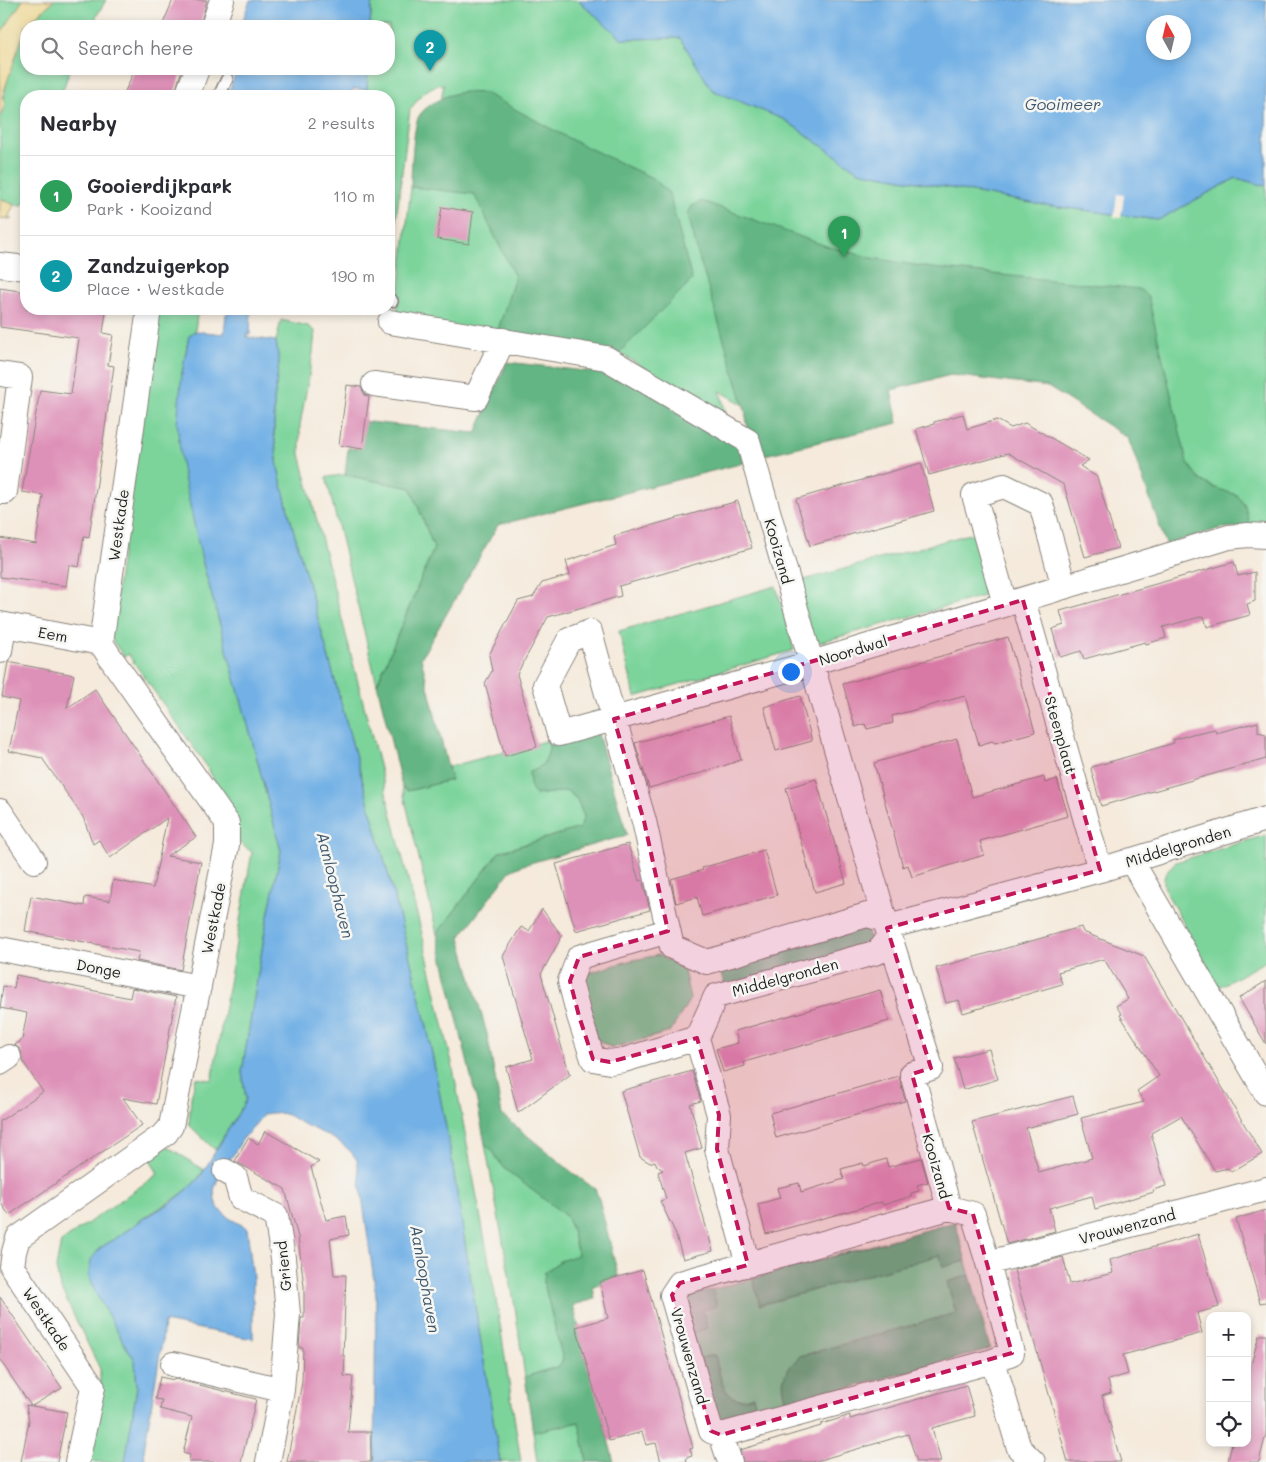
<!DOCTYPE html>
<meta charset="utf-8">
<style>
:root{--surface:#fff;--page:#f7f7f7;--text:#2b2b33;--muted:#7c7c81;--line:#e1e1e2;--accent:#b5179e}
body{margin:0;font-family:Mali,sans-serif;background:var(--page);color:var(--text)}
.controls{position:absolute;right:15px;bottom:15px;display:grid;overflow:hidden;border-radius:10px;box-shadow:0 2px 8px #0003}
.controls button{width:45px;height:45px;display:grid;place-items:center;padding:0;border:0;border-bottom:1px solid var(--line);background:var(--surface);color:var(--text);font:25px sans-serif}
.compass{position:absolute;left:1146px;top:15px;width:45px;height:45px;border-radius:50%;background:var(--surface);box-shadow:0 2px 8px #0003;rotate:352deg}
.you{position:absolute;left:790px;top:671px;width:18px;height:18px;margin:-12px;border:4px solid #fff;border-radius:50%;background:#1a73e8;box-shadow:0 0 0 8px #1a73e833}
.badge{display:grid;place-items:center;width:32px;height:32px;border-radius:50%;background:var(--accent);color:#fff;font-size:16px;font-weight:700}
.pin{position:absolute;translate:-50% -41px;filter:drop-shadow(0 1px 2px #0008)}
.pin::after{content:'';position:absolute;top:26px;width:18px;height:15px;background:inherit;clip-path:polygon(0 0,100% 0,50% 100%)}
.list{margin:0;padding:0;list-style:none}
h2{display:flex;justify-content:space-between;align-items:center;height:65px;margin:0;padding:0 20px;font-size:21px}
h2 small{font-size:16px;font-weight:400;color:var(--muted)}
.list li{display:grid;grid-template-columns:32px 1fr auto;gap:15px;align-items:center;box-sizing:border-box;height:80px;padding:0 20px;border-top:1px solid var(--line)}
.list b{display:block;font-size:19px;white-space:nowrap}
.list p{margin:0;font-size:16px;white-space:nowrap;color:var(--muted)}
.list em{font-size:16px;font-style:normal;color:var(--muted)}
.icon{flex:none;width:28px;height:28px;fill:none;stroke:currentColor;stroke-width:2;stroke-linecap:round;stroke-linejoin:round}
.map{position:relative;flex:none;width:1266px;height:1462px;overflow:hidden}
.search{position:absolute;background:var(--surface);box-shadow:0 2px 8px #0003;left:20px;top:20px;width:375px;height:55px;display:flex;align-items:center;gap:12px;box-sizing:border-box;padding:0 18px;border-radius:20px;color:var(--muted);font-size:19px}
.panel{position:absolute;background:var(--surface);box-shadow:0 2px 8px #0003;left:20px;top:90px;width:375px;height:225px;border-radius:20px}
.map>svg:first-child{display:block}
</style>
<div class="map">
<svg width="1266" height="1462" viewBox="0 0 1266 1462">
<rect width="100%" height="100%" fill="#f6f6f2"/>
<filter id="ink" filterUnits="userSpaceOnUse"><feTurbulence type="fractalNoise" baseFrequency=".02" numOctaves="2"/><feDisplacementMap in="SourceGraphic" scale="10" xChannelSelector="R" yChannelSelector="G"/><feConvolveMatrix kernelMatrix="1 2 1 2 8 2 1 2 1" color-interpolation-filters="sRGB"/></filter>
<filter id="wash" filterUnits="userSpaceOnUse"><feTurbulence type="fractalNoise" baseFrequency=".0096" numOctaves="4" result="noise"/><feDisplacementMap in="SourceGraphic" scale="20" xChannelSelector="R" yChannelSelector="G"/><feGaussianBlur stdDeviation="1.12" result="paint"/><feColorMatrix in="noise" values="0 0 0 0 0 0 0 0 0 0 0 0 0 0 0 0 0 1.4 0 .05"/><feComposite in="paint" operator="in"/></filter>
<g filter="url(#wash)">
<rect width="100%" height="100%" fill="#f5eadb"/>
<!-- green -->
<path fill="#7bd49b" stroke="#4c785c" d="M0,0H23L0,35Z
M54,0H106L91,26H27Z
M372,0H578L622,39L680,38L712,90L785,120L858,171L1037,204L1158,220L1236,178L1266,186V529L1174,510L1097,389L941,353L784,428L720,391L727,417L619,353L625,347L503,316L496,336L396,319L411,187L429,189L435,131L444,84C428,85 419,97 410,110L389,274V111L391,95L367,90L368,69H389V26H370Z
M26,28V69H70L61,96H26V197L23,205H14L0,198V117L5,104C0,92 20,42 26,28Z
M158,309H198L195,331L189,336L182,373L202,560L251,736L281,851L265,931L242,1072L246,1099L242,1107L215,1150L189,1125L191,1097L196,1078L212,1080L252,852L238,842V830L208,768L128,654L124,657L110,637Z
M281,320L308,326L315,331L313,353L300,425V454L423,938L452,1063L497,1305L521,1462H500L450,1149L427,1027L395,899L288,510L278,468L274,433V401L279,362L276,341Z
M345,475L411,488L434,548L377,684L326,477Z
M973,533L990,594L814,644L797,582Z
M776,586L794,650L635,697L619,631Z
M549,740C550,754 546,762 536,770L535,795L567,791L577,799L584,817L580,828L499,852L437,934L402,787L408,791L450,780L448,767Z
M1266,835V961L1219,987L1166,892C1161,878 1165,871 1176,862Z
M659,955L684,970L690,999L670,1032L612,1048L596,1039L582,978L586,974L629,961Z
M485,1144L493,1151L498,1160L566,1216L572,1230L578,1256L560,1261L545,1272L544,1283L563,1360L559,1366L525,1377L515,1307Z
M167,1146L204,1170C189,1194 165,1204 142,1219C128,1229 115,1240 100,1248L111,1320L125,1345L135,1360L137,1387L125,1462H85L100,1386V1369L60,1287L56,1268L61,1242L158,1174L150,1159Z
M955,1222L990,1349L718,1424L683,1298Z
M580,1422L587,1462H537L533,1432Z"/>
<!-- forest -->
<path fill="#64b683" stroke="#406950" d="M463,92L485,93L572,140L654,179L669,193L692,280L619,353L496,336L515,277L474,194L411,187C411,174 413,126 419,116C427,103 448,94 463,92Z
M702,201L826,246L872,258L933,268L1139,289L1148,296L1187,462L1200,480L1213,487L1237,495L1245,506L1250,527L1222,528L1166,544L1128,438L1048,387L951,375L891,390L898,423L761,456L748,430L745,410L698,254L688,214L692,206Z
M507,362L619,375L739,445L744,463L498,525L421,658L451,780L408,791L402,787L377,684L434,548L411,488L345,475L348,448L356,449L359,421L476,433Z
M596,727L627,835L523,865L510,871L460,937L487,1034L502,1115L573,1173L595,1189L599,1199L619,1279L593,1287L595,1299L573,1305L614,1462H587L579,1422L533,1432L525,1377L559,1366L563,1360L544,1283L545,1272L560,1261L578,1255L572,1230L566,1216L506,1170L498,1160L493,1151L485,1144L477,1102L437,934L499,852L580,828L584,817L577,799L567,791L535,795L530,785L529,772C544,768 550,756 549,740Z
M866,925L872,948L725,987L719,968Z
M955,1222L966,1261L943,1267L940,1255L760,1305L753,1279Z
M970,1275L990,1349L788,1405C780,1379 781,1376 800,1356L956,1313L947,1282Z
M713,1290L717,1306L702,1310L708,1328L693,1333L683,1298Z
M715,1355C719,1369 721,1399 741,1399C745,1399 750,1397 753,1396L758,1413L718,1424L700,1358Z"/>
<!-- sand -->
<path fill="#eeda9e" stroke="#857b5d" d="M23,0H54L26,26L5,88L3,99L5,104L0,117V35Z
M0,198L14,205L8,218L12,219L0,218Z"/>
<!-- water -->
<path fill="#72b0e5" stroke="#476680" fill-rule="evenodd" d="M250,0H372L370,26H241Z
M578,0H1266V186L1236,178L1158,220L1037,204L858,171L785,120L712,90L680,38L622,39ZM1154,22H1184V52H1154Z
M227,69H368L367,90L353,89L351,96H227L235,75Z
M229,309H251L250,335L247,334V337L276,341L279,362L274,401V433L278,468L288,510L395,899L427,1027L450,1149L500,1462H374L376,1295L357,1160C345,1140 321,1133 301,1123C296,1120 290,1115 284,1114C277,1112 271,1113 264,1114L242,1140L217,1181L214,1190L215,1201L219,1209L229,1218L247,1228L253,1278V1339L164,1322L162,1342L144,1450L145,1462H125L137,1387L135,1360L125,1345L95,1292L89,1275L91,1260L100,1248L115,1239L143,1219L172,1202L188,1189L200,1177L242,1107L246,1099L242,1072L265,931L281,851L251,736L202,560L182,469L177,423L182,373L189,336L195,331L224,334L226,314L228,313Z"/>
<!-- pier -->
<path fill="#f5eadb" d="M1117,194L1124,195L1121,218L1114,217Z"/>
<g id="blocks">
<!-- building -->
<path fill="#de91b8" d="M173,0H207L200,26H162Z
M135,69H182L174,96H123Z
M442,207L473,212L469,244L437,239Z
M0,288L26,292V309H84L106,312L103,333L113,335L108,365L114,366L89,537L84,536L79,567L69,565L66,586L0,577V538L36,544L43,495L22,492L40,390L71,394L79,338L0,327Z
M347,385L361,387L365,395L369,397L362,449L339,445Z
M963,414L967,429L997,420L1011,428L1025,423L1089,460L1080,466L1097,477L1118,548L1085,557L1064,485L1008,453L929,475L916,429L934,424V422Z
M921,463L934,511L810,546L796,499Z
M738,501L752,548L619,586L621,596L548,617L517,674L537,747L505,756L485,683L492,671L489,655L518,601L533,597L542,583L570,575L566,561L616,545L614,536Z
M1234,562L1238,576L1255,572V601L1247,604L1250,615L1207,627L1204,616L1163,627L1166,638L1146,644L1145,642L1084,659L1081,651L1060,657L1052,629L1064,625L1060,611Z
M1008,637L1035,732L995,743L992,741L979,745L965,696L892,716L893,723L867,729L865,724L855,727L843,684Z
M8,662L74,675L67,708L95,689L196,837L167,856L201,862L181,970L137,961L139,952L25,931L31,896L84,906L85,897L110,901L113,880L153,888L167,818L110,858L99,840L93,844L83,817L42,758L9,751L19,701L2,697Z
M800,696L812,741L776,751L764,707Z
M729,716L741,760L708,771L649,788L635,743Z
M1258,722V732L1266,734V759L1101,806L1091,769L1092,767L1174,743L1173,740L1192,734L1215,729L1216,733Z
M957,739L972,797L1044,777L1045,783L1057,779L1068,816L980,841L984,855L912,877L908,865L903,867L874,763Z
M816,779L846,883L815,892L786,788Z
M628,844L639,881L642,880L644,887L650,910L576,931L556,864Z
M764,850L777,895L702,916L697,897L676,903L671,879L703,870L702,868Z
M542,909L562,936L541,974L569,1073L571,1074L518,1113L506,1067L533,1059L503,956L521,927L529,931Z
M1081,927L1083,932L1144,956L1262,1154L1231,1172L1228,1168L1215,1171L1181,1116L1151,1133L1166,1186L1153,1190L1154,1192L1095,1209L1092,1196L1049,1208L1055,1231L1007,1244L972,1122L1073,1096L1078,1114L1026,1128L1039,1173L1092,1158L1081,1118L1144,1102L1137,1091L1159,1076L1120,1015L1122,1014L1116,1006L1128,999L1104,959L1058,972L1062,984L963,1013L959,1000L946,1003L936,968Z
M16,975L130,998L132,988L176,997L156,1104L123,1098L142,1125L9,1215L0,1202V1121L43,1092L22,1060L21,1050L15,1045L22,1040L27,1013L0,1008L3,986L14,988Z
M1266,981V1044L1239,998Z
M880,990L889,1021L744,1062L745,1066L723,1072L716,1049L738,1043L735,1031Z
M989,1049L998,1079L963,1090L954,1058Z
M692,1071L701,1101L690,1104L702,1148L685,1153L713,1251L683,1259L675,1232L660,1201L666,1199L658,1172L663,1170L657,1166L655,1161L650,1163L640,1157L621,1091Z
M899,1076L905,1101L776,1138L770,1113Z
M265,1131L319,1162L311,1167L326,1220L346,1216L349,1235L330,1239L334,1275H346L343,1356H345L344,1376L353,1377L348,1432H371V1462H287L302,1382L303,1348H299L301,1318H304V1286L298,1237L285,1189L235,1161L248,1138L258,1144Z
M921,1158L928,1182L917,1185L919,1191L911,1193L912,1196L883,1205L882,1202L766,1234L758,1204L780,1198L777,1188L799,1183L801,1192L844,1179L841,1169L863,1163L864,1166L886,1159L888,1167Z
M1266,1210V1302L1260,1303L1236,1219Z
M1198,1234L1219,1307L1197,1313L1202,1333L1123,1355L1128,1374L1108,1380L1111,1393L1102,1396L1121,1462H1068L1014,1270L1063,1257L1070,1284L1113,1273L1110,1260Z
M643,1270L693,1448L690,1449L692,1456L686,1458L687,1462H661L656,1443L646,1445L642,1432L609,1441L576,1327L608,1318L600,1282Z
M0,1297L62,1388L32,1406L67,1412L57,1462H21L29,1421L26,1405L31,1406L0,1360Z
M1259,1335H1266V1434L1259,1462H1228L1232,1443H1247V1380Z
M160,1377L174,1380L175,1379L256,1399L241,1462H189L190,1455L183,1453L192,1417L160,1409L162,1400L155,1399Z
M966,1385L975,1416L932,1428L941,1462H917L908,1434L813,1462H743L740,1450L821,1426V1424L835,1420L850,1415V1419Z"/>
</g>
</g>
<g filter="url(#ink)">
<use href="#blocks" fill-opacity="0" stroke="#88837c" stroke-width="1"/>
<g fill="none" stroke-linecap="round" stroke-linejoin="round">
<!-- service casing -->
<g stroke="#88837c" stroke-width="14">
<path id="service" d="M219,96L227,79
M389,300L392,301"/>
</g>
<!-- minor casing -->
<g stroke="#88837c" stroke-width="26">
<path id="minor" d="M213,26L222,0
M187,96L197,69
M0,265L26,268
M390,322L606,358L748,441L885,920
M0,374L20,377L5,492H0
M374,384L476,398L503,340
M1023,600L1100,870
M1005,604L974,495L1004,486L1041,504L1064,587
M0,624L101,643
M590,632L614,719L559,734L545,685L569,640Z
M0,651L4,625
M0,811L34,861
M1131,860L1266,1093
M888,927L1100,870L1266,819
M668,931L579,957L570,981L579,1016L593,1059L610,1062L624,1060L697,1038L716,996L878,952L890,937L885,920L867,915L707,962
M890,937L931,1068L912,1074L949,1208L973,1214L988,1263L1012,1353L993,1361L1019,1448L1033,1462
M0,949L199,987
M707,962L672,947L644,821L614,719L812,663L1229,537L1248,535L1266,536
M697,1038L719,1115L717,1149L748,1265
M0,1063L9,1057
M225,1171L235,1177L241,1198L276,1216L283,1258L288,1314L282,1390L268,1462
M949,1208L680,1283L672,1295L711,1431L721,1435L993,1361
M988,1263L1266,1189
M173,1364L282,1390
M721,1435L730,1462
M77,1462L93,1387L12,1267L14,1252L18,1238L166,1133L171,1126L227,845V823L110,657L101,643L149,309"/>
</g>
<!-- service -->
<use href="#service" stroke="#fff" stroke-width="11"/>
<!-- minor -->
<use href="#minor" stroke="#fff" stroke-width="24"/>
</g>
</g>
<!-- marked area -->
<path fill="#c2185b" fill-opacity="0.2" stroke="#c2185b" stroke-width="4" stroke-dasharray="10 6" stroke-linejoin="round" d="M1023,600L1100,870L887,928L931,1068L912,1074L949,1208L973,1214L1012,1353L721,1435L711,1431L672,1295L680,1283L748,1265L717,1149L719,1115L697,1038L610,1062L593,1059L579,1016L570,981L579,957L668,931L644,821L614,719Z"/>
<g text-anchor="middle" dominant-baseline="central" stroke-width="5" stroke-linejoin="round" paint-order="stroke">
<!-- street labels -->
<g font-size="15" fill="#1c1c1c" stroke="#f6f6f2">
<text transform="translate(118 525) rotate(-82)">Westkade</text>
<text transform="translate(779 551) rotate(74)">Kooizand</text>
<text transform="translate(53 634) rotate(10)">Eem</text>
<text transform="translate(853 650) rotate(-17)">Noordwal</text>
<text transform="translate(1061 735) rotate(74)">Steenplaat</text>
<text transform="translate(1178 846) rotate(-17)">Middelgronden</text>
<text transform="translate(213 918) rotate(-79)">Westkade</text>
<text transform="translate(99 968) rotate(11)">Donge</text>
<text transform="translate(785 977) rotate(-15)">Middelgronden</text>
<text transform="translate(937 1166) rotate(74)">Kooizand</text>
<text transform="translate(1127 1226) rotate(-15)">Vrouwenzand</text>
<text transform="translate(283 1266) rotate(-96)">Griend</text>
<text transform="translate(47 1319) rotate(56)">Westkade</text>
<text transform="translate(690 1356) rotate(74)">Vrouwenzand</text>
</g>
<!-- water labels -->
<g font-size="16" font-style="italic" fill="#3e576c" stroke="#f6f6f2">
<text x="1063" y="103">Gooimeer</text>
<text transform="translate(336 885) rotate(76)">Aanloophaven</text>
<text transform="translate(426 1279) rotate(80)">Aanloophaven</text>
</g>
</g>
</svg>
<div class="controls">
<button>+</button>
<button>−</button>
<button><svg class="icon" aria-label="locate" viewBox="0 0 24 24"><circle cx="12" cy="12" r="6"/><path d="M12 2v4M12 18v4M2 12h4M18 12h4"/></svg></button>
</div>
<svg class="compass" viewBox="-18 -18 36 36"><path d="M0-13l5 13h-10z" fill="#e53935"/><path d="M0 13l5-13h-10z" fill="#7c7c81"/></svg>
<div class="you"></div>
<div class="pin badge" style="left:844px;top:257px;background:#2e9e5b">1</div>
<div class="pin badge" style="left:430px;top:71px;background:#0f9aa8">2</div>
<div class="search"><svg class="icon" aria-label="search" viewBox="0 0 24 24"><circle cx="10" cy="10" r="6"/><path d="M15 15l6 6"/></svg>Search here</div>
<section class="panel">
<h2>Nearby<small>2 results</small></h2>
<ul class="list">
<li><span class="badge" style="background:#2e9e5b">1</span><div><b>Gooierdijkpark</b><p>Park · Kooizand</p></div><em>110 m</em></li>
<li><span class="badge" style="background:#0f9aa8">2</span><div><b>Zandzuigerkop</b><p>Place · Westkade</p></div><em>190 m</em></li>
</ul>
</section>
</div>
